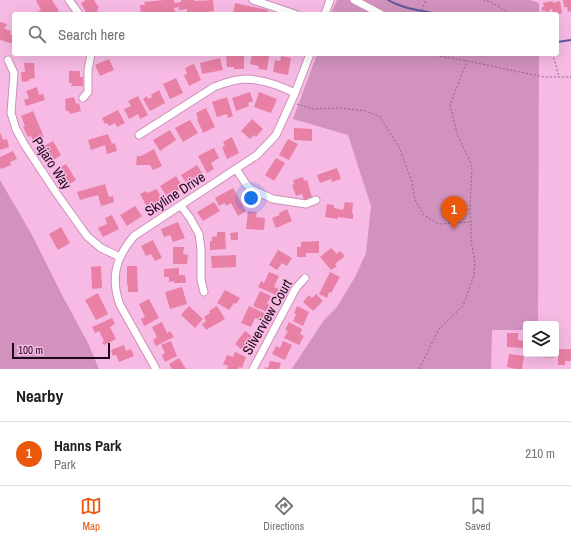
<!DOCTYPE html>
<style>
:root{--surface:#fff;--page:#f2f2f2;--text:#202124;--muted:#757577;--line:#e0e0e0;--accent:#ea580c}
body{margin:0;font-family:"Archivo Narrow",sans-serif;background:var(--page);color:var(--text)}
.controls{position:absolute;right:12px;bottom:12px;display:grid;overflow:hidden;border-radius:4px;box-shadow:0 4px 16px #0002}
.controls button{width:36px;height:36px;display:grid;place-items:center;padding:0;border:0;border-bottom:1px solid var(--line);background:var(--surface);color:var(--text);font:20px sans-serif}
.scale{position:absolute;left:12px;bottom:10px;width:98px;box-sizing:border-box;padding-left:4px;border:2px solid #1d0817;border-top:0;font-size:11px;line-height:14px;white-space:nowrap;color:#1d0817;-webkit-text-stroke:3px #f7bae4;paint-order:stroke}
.you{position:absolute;left:251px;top:198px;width:14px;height:14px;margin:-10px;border:3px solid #fff;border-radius:50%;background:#1a73e8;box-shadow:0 0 0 6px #1a73e833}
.badge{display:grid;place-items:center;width:26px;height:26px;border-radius:50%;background:var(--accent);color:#fff;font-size:13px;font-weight:700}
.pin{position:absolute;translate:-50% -33px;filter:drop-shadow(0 1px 2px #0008)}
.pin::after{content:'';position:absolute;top:21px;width:14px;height:12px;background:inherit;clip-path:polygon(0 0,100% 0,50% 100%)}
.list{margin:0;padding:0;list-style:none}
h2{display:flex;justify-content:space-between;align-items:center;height:52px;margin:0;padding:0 16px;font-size:17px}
h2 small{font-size:13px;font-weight:400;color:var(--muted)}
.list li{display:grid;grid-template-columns:26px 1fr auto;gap:12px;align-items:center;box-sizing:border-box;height:64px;padding:0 16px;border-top:1px solid var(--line)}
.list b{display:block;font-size:15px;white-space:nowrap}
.list p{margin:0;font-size:13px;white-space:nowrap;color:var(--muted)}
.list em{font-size:13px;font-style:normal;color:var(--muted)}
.icon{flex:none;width:22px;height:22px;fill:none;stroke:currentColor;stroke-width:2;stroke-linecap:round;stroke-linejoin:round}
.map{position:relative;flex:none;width:571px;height:369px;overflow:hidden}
.search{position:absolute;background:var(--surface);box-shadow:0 4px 16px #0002;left:12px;right:12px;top:12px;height:44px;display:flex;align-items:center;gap:10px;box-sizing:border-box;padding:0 14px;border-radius:4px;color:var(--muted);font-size:15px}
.sheet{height:116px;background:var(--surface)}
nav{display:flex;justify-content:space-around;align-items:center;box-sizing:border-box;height:56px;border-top:1px solid var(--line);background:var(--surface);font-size:11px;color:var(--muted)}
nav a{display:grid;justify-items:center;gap:2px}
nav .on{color:var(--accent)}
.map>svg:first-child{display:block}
</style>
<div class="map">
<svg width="571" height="369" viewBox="0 0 571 369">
<rect width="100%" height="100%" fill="#f7bae4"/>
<!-- green -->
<path fill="#d292be" d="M337,0H530L539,3V14H331Z
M317,54H539L538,324H526V330H492L491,369H292L293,367L324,320L337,307L355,277L366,253L371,206L348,135L293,119Z
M0,180L32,235L62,295L88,343L99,369H0Z"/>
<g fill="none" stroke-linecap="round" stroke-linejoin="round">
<!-- stream -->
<path stroke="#5b599b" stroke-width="2" d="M388,0C403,9 420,10 437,14
M557,42L571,40"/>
</g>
<!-- building -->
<path fill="#e881a5" d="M37,0H52L59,11L54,14H40L38,11L41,10L36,1Z
M86,0H94L99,8L97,10L99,14H87L81,3Z
M164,0H174V3L181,2V0H194V1L213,0L214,11L187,14V9L179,10V7L174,8L175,12L157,14H141L140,5H145L144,2Z
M563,0H571V11L568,12L567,7H564Z
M553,1V3L560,1L562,13L557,15L553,14L552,9L549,10L550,14H546L545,10L542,11V7H544L543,3Z
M235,3L268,10L267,14H233Z
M0,22L4,23L7,25L4,28L7,30L11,31L10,35H14V44L0,40Z
M226,54H244V69H234V67H227Z
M252,54H262V55L269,56L267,70L258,69L259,66L250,64Z
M281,56L291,58L288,75L273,72L275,60L280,61Z
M220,58L223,70L202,74L200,63Z
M109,59L114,70L100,76L95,65Z
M24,63H34L35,78L29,79V81L22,82L21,72H25Z
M194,64L201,80L189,86L184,75L187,74L185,68Z
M69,71H80V77H83V86H71L72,83H69Z
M176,78L183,93L170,99L163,84Z
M37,87L39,95L43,94L45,100L26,106L24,100L29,98L26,91Z
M159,90L165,103L150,111L143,99L147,96L148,99L152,97L151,95Z
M250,92L253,101L248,103L249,106L236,111L232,98Z
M259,92L277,99L271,113L254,107Z
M138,96L148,115L140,119L138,114L129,119L124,109L131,106L128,101Z
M74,97L76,104L79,103L81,111L70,114L69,111H66L65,105H66L65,99Z
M227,97L233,116L228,118L227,114L217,117L212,102Z
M206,108L215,127L203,133L197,119L198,118L196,113Z
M118,110L125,123L117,127L115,123L109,126L107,123L105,124L102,118Z
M33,111L44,137L33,141L31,136L28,137L23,127L25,126L21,116Z
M252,119L263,129L256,137L254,135L250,139L241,131Z
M190,120L198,133L183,142L175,128Z
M294,128L312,129V141L294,140Z
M170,130L176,140L160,151L153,140Z
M0,132L3,140L7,139L9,147L0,150Z
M108,134L112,144L115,143L117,151L107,154L105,145L91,150L88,140Z
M232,137L239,153L227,159L222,147L225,146L223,142Z
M288,139L298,144L289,160L279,155Z
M53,141L61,155L49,163L45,156L48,154L44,146Z
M214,148L219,158L211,163L214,169L207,173L198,156Z
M154,149L162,166L153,170L150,165H136L137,156H141Z
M13,151L17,159L10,162L11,165L1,169L0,167V157Z
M276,158L285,163L274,181L265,175Z
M66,164L76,180L64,187L54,171Z
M197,165L204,176L195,182L193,180L187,184L181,175Z
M337,168L341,179L332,182L331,179L320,183L317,175Z
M176,176L183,187L175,192L174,190L166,195L160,186Z
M303,177L304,181L307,180L312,197L304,200L302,194L296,196L292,185L294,184L293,180Z
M105,184L109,197L113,196L114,202L101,206L98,195L80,200L77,192Z
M233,188L246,211L238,216L231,203L226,206L225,203L219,206L215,198Z
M157,189L164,203L156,207L155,205L148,209L140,194L146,191L147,193Z
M214,202L220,211L203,221L197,212Z
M345,202L353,203L352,213H353V219L338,217L337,219L325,217L327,204L334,205V208L343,210Z
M135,206L142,216L127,226L120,215Z
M287,209L292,221L276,228L272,218L280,215L279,213Z
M248,211L257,212L256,217L265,218L264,230L246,229Z
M112,215L119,229L103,237L98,228L107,224L105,218Z
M178,222L185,238L173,242L170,235L164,237L161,229Z
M61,227L70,243L58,250L49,234Z
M217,232H225L226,249L210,250V241H212V237L217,236Z
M238,232V240H231L230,233Z
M153,240L162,258L155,261L151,254L146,256L141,246Z
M319,241V253H306V257H297V247H301V242Z
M173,247H184L183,254L188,255L187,264H173Z
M331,248L337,254L340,251L345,256L335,264L337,266L331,270L320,257Z
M278,250L292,258L287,266L282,263L277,270L269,265Z
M236,255V267L212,268L211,256Z
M101,266L102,288L92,289L91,267Z
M127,266H137L138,292H128V285H127Z
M179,268V275H185L186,283H174V281L169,282V277H164V269Z
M269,272L279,276L274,287L279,289L276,295L258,287L261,281L264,283Z
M330,272L340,277L331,293L329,292L327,298L319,294Z
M182,287L187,304L170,309L165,292Z
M225,290L240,298L236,304L234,303L229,310L217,303Z
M260,291L271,296L267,304L273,306L270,313L253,306Z
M98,293L108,314L96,320L85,300Z
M316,294L323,301L313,311L303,302L309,295L312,298Z
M149,299L159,318L144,326L141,319L145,317L139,304Z
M189,306L203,319L195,328L181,315Z
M217,306L225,319L206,330L202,324L206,321L204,317L210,313L209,311Z
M249,306L268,315L265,322L255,318L251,327L241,323Z
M297,306L309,312L303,326L293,321L296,314L294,313Z
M112,318L115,324L110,327L116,339L104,345L102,342L104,341L99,331L95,333L92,327Z
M162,322L167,333L170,331L174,337L156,346L153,340L157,337L152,327Z
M289,322L302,329L300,334L304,336L299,345L284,338L288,331L285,330Z
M245,331L253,337L248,342L251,345L245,352L235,344Z
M507,333H518V340L523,341V348L507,347Z
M171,341L177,356L165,362L162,355L165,353L161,345Z
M283,341L292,345L285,360L272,354L276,346L280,348Z
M124,345L126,351L131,349L134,356L119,362L116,355L113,356L111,350Z
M558,349H571V361H565V365H558Z
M235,352L246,357L242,368L239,367L238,369H227L228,366L223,364L227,355L233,357Z
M509,354L524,356L522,369H515L507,367Z
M538,354H554V358L538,357Z
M179,358L186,369H172L169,364Z
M270,361L281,363L279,369H265V367L268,368Z"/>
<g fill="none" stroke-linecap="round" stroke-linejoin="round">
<!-- minor casing -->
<g stroke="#ca90b8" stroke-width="9">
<path id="minor" d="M69,0L79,14
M253,0L295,14
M354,0L381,14
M325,14L330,0
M8,60L14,73L11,113L16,129L24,144L57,194L87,236L101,248L120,257
M83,98L88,92V70L91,54
M139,135L214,87C224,83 236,79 247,79C263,80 281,86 295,93
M236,169L246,184L251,189L273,199L306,204L316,200
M181,206L190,218L199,234L201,249V280L204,292
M156,369L120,305C110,278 116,257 134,236L257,155L276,135L295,93L310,54
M253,369L296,288L305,278"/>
</g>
<!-- path -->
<path stroke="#8f6583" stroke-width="1" stroke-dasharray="2 2" stroke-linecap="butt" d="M483,0L491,2L511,14
M420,14L426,0
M428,54L467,61L544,77H571
M552,54L555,62L559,77
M297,104L313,109L339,108L366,111L380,117L399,147L412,182L415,200L424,215L439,224L471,222
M419,369L439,329L463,306L474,275L475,261L471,241V222L470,209L472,166L457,133L450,105L467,61"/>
<!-- minor -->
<use href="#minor" stroke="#fff" stroke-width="7"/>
</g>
<g text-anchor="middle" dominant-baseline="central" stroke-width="3" stroke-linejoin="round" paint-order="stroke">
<!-- street labels -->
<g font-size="14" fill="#1d0817" stroke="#f7bae4">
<text transform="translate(52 163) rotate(57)">Pajaro Way</text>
<text transform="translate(175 194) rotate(-33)">Skyline Drive</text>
<text transform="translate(267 317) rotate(-60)">Silverview Court</text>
</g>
</g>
</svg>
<div class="controls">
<button><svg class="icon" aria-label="layers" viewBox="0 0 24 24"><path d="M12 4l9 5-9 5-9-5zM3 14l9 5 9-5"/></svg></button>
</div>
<div class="scale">100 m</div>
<div class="you"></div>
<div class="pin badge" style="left:454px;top:229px">1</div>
<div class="search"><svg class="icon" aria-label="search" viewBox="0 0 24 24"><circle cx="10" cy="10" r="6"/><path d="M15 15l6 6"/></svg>Search here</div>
</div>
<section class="sheet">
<h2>Nearby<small></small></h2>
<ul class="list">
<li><span class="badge">1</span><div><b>Hanns Park</b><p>Park</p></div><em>210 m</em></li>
</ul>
</section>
<nav>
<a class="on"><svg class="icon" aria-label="map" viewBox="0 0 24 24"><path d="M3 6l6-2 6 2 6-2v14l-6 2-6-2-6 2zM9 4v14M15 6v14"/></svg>Map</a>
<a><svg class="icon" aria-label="directions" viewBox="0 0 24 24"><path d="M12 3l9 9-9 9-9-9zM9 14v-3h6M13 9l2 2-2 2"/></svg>Directions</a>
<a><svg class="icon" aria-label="saved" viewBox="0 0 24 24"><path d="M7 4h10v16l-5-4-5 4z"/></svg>Saved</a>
</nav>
